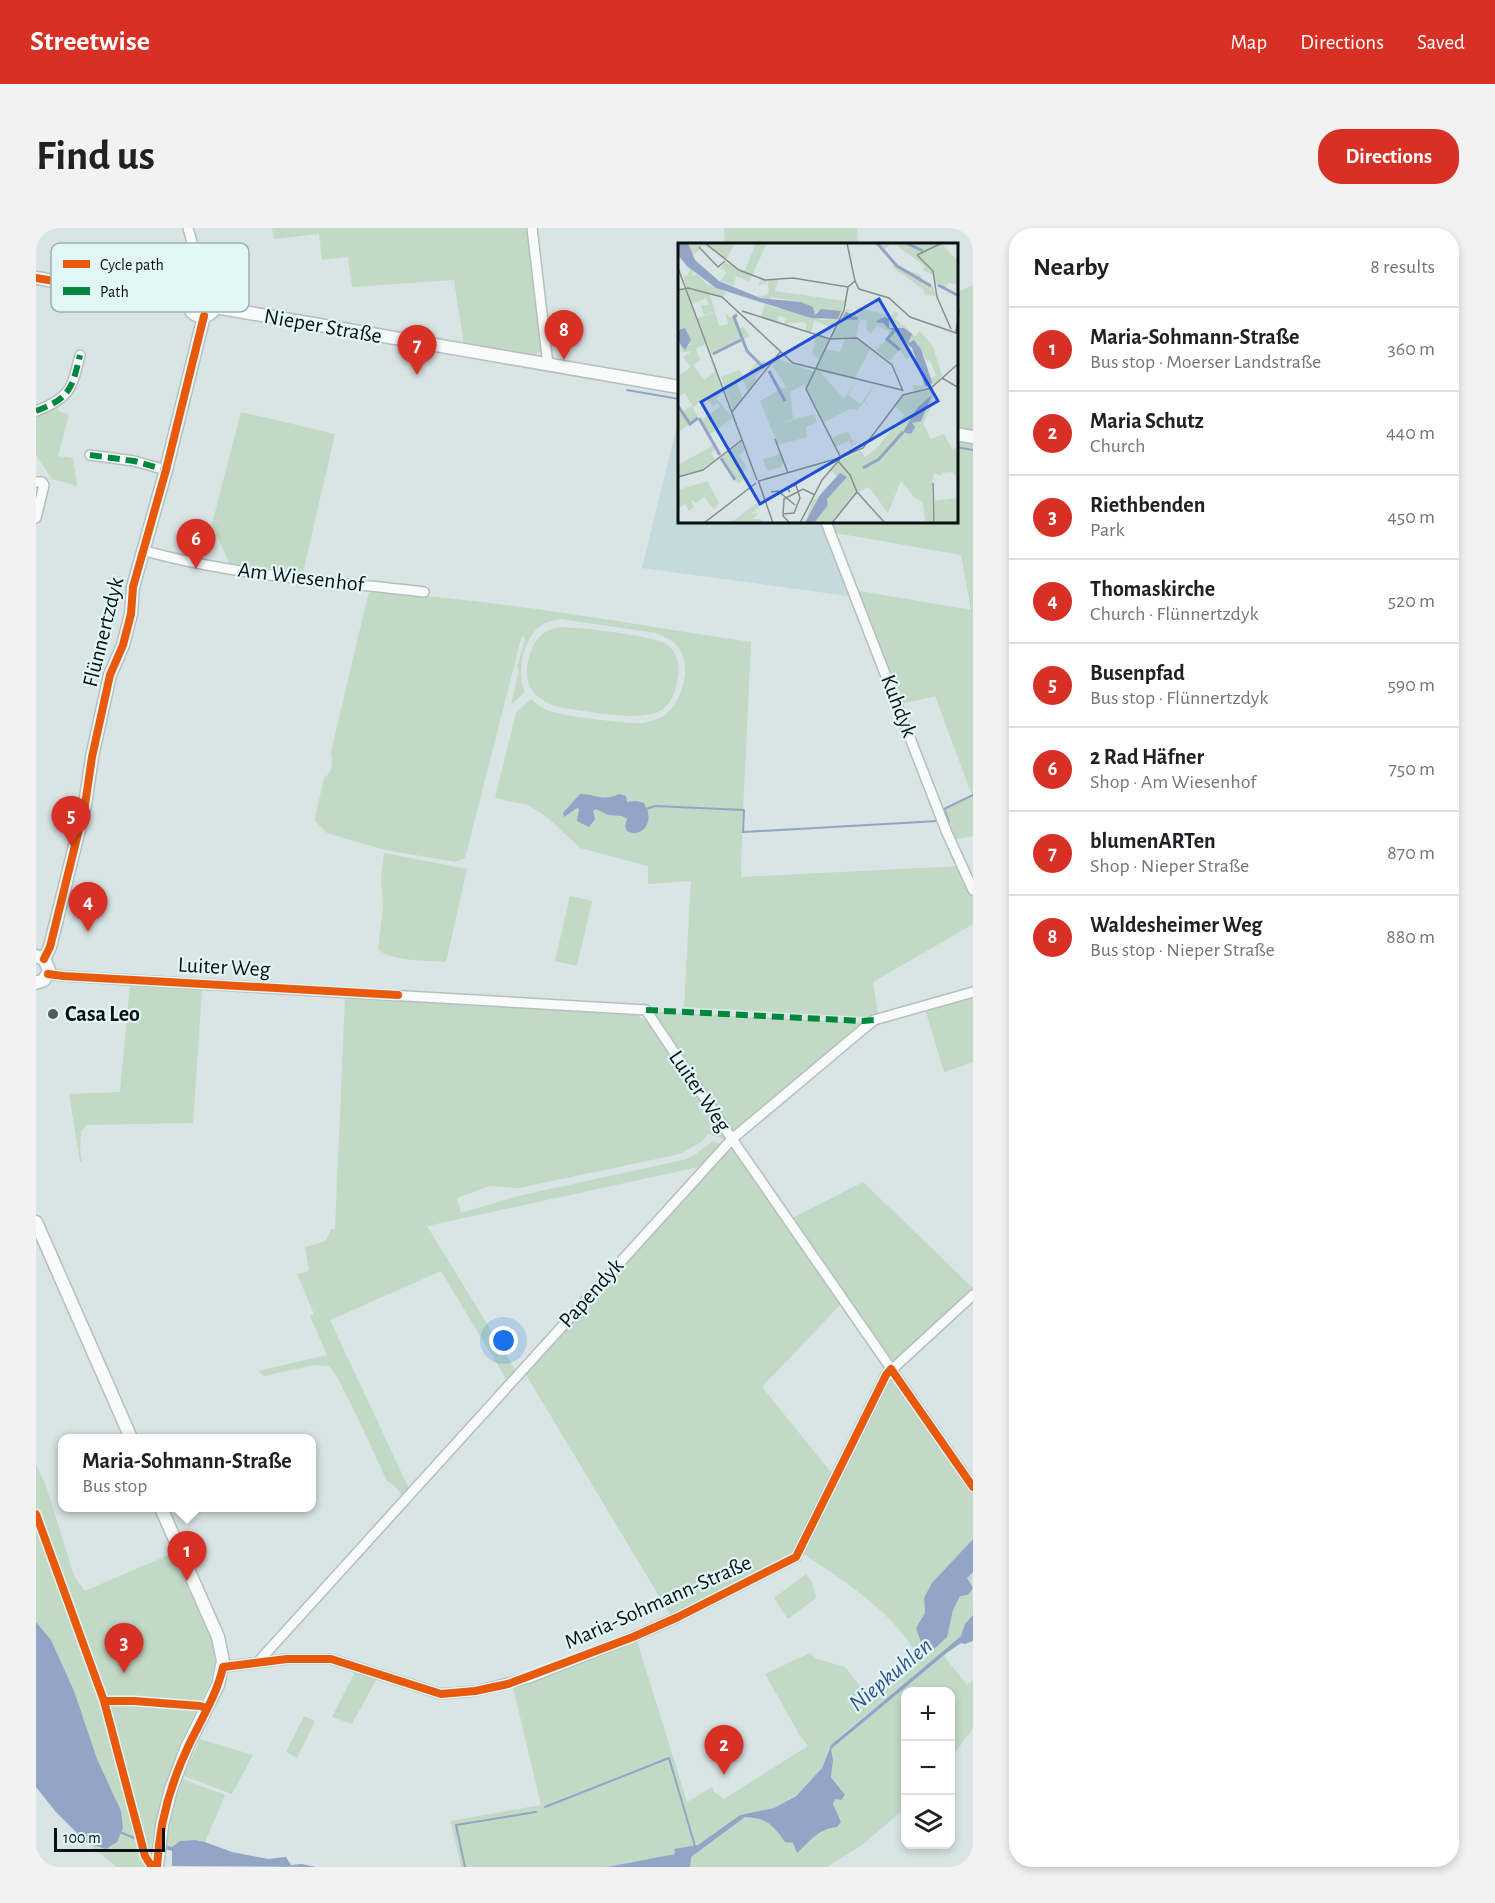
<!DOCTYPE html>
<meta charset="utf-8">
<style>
:root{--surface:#fff;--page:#f2f2f2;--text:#202124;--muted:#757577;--line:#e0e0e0;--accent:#d93025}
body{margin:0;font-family:"Alegreya Sans",sans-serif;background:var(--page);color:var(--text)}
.controls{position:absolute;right:18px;bottom:18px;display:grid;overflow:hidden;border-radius:12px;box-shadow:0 3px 9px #0003}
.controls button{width:54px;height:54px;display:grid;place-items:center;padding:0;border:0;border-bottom:2px solid var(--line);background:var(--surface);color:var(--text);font:30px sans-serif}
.scale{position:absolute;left:18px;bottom:15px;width:111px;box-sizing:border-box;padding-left:6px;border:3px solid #091011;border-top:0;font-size:16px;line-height:21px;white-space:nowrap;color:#091011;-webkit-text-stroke:4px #e1f6f7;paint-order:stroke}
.you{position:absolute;left:468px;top:1113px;width:21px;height:21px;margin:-15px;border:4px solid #fff;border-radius:50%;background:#1a73e8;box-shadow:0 0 0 9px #1a73e833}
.badge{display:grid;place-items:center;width:39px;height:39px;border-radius:50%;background:var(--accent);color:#fff;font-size:20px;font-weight:700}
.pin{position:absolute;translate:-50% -50px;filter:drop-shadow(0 2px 3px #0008)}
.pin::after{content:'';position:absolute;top:32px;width:21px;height:18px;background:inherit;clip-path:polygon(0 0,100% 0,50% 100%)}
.popup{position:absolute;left:22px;top:1206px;width:258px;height:78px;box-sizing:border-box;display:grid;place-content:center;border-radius:12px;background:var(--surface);filter:drop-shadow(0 2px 4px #0005);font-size:20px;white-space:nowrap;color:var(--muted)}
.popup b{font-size:22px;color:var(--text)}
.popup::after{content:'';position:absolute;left:50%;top:100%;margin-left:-12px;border:12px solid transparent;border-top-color:var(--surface)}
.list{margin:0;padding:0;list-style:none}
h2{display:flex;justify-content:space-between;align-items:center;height:78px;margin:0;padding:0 24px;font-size:26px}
h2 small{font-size:20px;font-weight:400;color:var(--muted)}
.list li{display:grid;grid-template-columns:39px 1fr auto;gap:18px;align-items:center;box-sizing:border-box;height:84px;padding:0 24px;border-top:2px solid var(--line)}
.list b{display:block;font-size:22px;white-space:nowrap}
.list p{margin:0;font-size:20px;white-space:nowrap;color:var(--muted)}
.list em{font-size:20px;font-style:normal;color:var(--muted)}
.icon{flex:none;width:33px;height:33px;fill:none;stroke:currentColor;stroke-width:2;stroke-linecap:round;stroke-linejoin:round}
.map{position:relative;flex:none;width:937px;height:1639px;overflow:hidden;border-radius:24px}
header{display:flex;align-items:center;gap:36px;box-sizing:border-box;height:84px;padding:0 30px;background:var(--accent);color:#fff}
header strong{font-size:28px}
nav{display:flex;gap:33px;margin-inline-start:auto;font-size:21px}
.intro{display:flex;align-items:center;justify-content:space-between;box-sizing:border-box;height:144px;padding:0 36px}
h1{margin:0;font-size:42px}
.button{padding:15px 27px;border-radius:24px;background:var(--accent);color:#fff;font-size:21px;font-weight:700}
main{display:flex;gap:36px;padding:0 36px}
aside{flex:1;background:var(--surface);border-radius:24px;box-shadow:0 3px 9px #0003}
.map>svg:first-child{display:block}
</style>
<header>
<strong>Streetwise</strong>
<nav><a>Map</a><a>Directions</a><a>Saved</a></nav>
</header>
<div class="intro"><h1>Find us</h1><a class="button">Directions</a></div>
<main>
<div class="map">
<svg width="937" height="1639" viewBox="0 0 937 1639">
<rect width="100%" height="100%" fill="#d9e4e5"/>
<!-- built -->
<path fill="#c4dadc" d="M643,189V294H789L819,369L606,340Z"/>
<!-- green -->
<path fill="#c1d9c5" d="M236,0H493L506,122L498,128L428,117L418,52L316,59L312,29L286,32L283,6L238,11Z
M688,0H821L822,16H689Z
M149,6L162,48L160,55L155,57Z
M937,57V204L921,201L920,65Z
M21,179L24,184L33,186L22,228L37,230L41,258L16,251L0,227V187Z
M205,184L299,206L267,344L193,335L176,296Z
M921,209L937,212V608L920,611L908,581L936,567L899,468L866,476L818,362L935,382L925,327L794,304L791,294H920Z
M335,364C462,371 588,395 715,414L706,604L902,594L706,605L705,649L925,638L937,664V696L837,754L842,786L832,789L648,779L655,653L612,656V638L544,620L511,589L492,577L459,570L480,485L495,471C501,476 507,481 514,483C527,488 592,496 606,495C612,494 619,492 624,490C645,479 657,440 643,420C637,412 629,409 620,405L525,391C517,392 509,394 502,400C487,413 480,446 489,464L475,477L483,442L481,439L489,411L486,407L429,630L420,634L349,622L291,605L280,594L279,590L288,550C297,544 297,534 295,524L332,367Z
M526,399C547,400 614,407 630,416C641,423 644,437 642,449C640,460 636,475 627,481C606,496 544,482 518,478C510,474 500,469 495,461C486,446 493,415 508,405C514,401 519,400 526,399Z
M348,625L431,641L410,734C393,732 354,734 342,721L347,678L345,652Z
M534,668L556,673L541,738L519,733Z
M94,757L308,768L304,770L166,762L157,895L51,897L45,903L44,921L46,934H44L33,866L84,864Z
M937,768V834L908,844L889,781Z
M309,770L492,778L599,786L616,797L692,909L688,911L672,906L665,914L644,926L483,960L454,958L421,970L425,985L482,968L647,932L657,928L677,913L688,917L667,938L391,998L481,1145L472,1154L405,1043L294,1092L374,1263L368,1270L358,1257L351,1253L319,1184L302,1151L293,1138L278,1137L228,1148L222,1143L291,1127L274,1088L278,1086L261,1046L273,1043L269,1019L290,1013L295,1001H299Z
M621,784L828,795L697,904L618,790V785Z
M695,917L805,1076L726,1159L798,1248L759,1328L635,1388L489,1145Z
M827,954L937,1060V1062L856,1135L756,990Z
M854,1147L937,1267V1311L919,1330L888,1370L889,1385L880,1400L910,1409L917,1382L924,1368L932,1367L931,1350L936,1344L937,1387L929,1396L925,1408L809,1504L792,1521L786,1540L760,1567L738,1580L704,1587L662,1617L638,1622L639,1626L571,1639H425L415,1593L505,1577L477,1459L601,1413L651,1574L676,1559L678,1564L688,1571L772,1518L763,1506L729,1446L774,1425L778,1430L809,1439L832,1468L881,1427C858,1384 805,1351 765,1324Z
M0,1236L11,1261L38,1348L49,1363L137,1325L178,1417L179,1435L174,1454L147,1510L125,1569L117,1604L113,1639H81L51,1615L20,1584L0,1559Z
M770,1346L776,1354L780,1370L752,1391L738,1370Z
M908,1428L931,1457L937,1452V1500L915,1530L914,1464H870L869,1580L826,1617L791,1639H654V1629L709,1589C731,1590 737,1597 749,1614L757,1615L761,1624L779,1607L805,1594L797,1576L799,1571L809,1567L795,1548L797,1532L795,1521Z
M320,1442L341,1450L316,1496L296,1489Z
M268,1488L279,1493L261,1530L250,1524Z
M164,1511L217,1527L196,1566L148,1548Z
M147,1551L189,1567L169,1614C156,1611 146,1611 136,1619L130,1617L138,1577Z"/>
<!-- water -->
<path fill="#92a5c6" d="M544,566C560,566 567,574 583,566L590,568L591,574L600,573L608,575C609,578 612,581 612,585C615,598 604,610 591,603L589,598L591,591L586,588L572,587L560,581L557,583L559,591L553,599L541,593L543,581L541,580L528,589L527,585Z
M937,1311V1344L931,1350L937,1360L932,1367L924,1368L917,1382L911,1409L896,1423L886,1417L880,1400L889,1385L888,1370L896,1355Z
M937,1387V1413L929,1416L925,1415L912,1424L795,1521L797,1532L795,1549L809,1567L805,1572L799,1571L797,1576L805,1594L801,1599C782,1601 774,1613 761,1625L757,1615L749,1614C737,1597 731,1590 709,1589L655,1629L654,1639H571L639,1626L638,1621L662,1617L704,1587L738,1580L760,1568L786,1540L795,1517L925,1408L929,1396Z
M0,1394L15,1412L38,1463L61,1531L85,1583L87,1600L81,1614L70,1621L51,1615L20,1584L0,1559Z
M159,1612L169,1614L196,1624L232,1631L250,1629L255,1637L266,1636L280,1639L136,1638V1623L129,1621L130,1617L136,1619L144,1613Z"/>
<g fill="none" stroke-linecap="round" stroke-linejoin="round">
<!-- stream -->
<path stroke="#92a5c6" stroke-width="2" d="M591,162L643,171
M920,219L937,222
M610,581L619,578L708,582L707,604L902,593
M913,593L908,581L937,567
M509,1579L633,1530L659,1618
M84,1604L98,1610
M429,1639L420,1597L500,1584"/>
<!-- street casing -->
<g stroke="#b6bebf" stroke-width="12">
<path id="street" d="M152,0L166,49V60
M496,0L512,137
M0,183C34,170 36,161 44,127
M54,227L98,233L130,242
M0,254H6L8,257L0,290
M790,294L911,605L937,662
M106,322C197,348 295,353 388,364
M12,746L27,748L610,782L696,911L937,1259
M222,1434L696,911L838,792L937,764
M187,1439L251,1431H295L405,1466L439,1463L493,1450L597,1409L642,1389L760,1329L850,1147L937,1067"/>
</g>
<!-- secondary casing -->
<g stroke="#b6bebf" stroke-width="15">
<path id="secondary" d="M0,50L153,76
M152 74a14 14 0 1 1 28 0a14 14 0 1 1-28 0Z
M179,79L643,159
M920,206L937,209
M0,728L8,731L13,742L8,752L0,755
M8,731L14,719L49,577L56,529L74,447L87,417L95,386L97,359L130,242L168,88
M0,994L95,1210
M121,1639L126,1597L135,1561L151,1519L182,1457L187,1433L182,1409L125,1280"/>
</g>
<!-- street -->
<use href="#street" stroke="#f9fbfb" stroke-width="9"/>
<!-- secondary -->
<use href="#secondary" stroke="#f9fbfb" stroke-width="12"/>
<!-- quiet -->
<path stroke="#00873e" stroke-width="6" stroke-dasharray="12 6" stroke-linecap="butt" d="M0,183C34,170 36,161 44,127
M54,227L98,233L130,242
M610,782L827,793L838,792"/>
<!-- cycleway casing -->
<g stroke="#e1f6f7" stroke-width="11">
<path id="cycleway" d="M0,50L153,76
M8,731L14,719L49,577L56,529L74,447L87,417L95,386L97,359L130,242L168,88
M12,746L27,748L362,767
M0,1286L68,1473L109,1628L114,1636L121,1638
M68,1473H98L164,1478L171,1480
M121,1639C123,1597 134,1557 152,1519C164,1493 181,1467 187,1439L251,1431H295L405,1466L439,1463L472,1456L597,1409L642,1389L760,1329L850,1147L855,1141L937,1259"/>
</g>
<!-- cycleway -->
<use href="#cycleway" stroke="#e8590c" stroke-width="8"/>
</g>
<!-- markers -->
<circle fill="#525a5b" stroke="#e1f6f7" stroke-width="2" cx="17" cy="786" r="6"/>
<g text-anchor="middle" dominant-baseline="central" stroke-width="4.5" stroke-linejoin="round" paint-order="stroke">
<!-- street labels -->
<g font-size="22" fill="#091011" stroke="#e1f6f7">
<text transform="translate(287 98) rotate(10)">Nieper Straße</text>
<text transform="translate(265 349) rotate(7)">Am Wiesenhof</text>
<text transform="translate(67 404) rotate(-76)">Flünnertzdyk</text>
<text transform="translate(863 478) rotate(69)">Kuhdyk</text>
<text transform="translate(188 739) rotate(3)">Luiter Weg</text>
<text transform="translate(664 863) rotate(56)">Luiter Weg</text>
<text transform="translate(555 1065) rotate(-48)">Papendyk</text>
<text transform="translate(622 1374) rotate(-24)">Maria-Sohmann-Straße</text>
</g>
<!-- poi labels -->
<g font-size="22" font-weight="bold" fill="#091011" stroke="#e1f6f7" text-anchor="start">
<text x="29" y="786">Casa Leo</text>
</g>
<!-- water labels -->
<g font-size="24" font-style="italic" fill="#36528d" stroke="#e1f6f7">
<text transform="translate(855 1447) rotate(-40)">Niepkuhlen</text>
</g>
</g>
<!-- overview -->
<g transform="translate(642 15)">
<rect width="280" height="280" fill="#d9e4e5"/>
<path d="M57,0L48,17L26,2L14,13L9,1ZM78,0H89L71,39L58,33L56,43L43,38L49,29L43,25L47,19L66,29ZM199,0H213L206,7L223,25L242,32L249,43H255L258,53L247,52L245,46L214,24L216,21ZM215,0H263L280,18V41L270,40L267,46L256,40L255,32L245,27L247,23ZM0,11L16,28L14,33L19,31L29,41L48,49L45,54L32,51L37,68L26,72L23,62H31L28,55L14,61L0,18L6,35L12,28ZM83,36L100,37L97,48L167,58L161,77L151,84L136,77L133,90L127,88L129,81L124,79L106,81L108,75L101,73L99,79L83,74L87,61L97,65L114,68L132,75L137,72L135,64L123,59L93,54L89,62L92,56L79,54L89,52L91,47L90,39L80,43ZM139,68L159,69H162L160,76L143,77L137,73ZM7,46L45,149L38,155L55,175L31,192L23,177L42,164L40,160L35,163L28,155L15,164L7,150L0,154V133L13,124L5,114L0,117L14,108L5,109L0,101L13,102L7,85L0,87V48ZM27,101L37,129L26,137L15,122L22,117L18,106ZM179,64L213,73L216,68L221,71L218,76L237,93L242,88L255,104L264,133L256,142L236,148L234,142L252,143V135L258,133L252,117L249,118L239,99L230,101L236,110L229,116L222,107L211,118L198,107L212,92L210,88L199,82L193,91L188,87L189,78L182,76L178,95L193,105L176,136L142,129L166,156L178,137L170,152L182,161L197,141L187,158L192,165L186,159L179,167L172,166L146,179L154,195L169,188L176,199L181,198L174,203L170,198L158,204L126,141L112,149L115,176L101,181L136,171L139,179L128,184L129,194L100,202L82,158L103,146L90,126L104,146L108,144L93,120L97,115L137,129L148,106L162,109L167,96H153L167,66L176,67L168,69L169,72L180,73ZM61,68L58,73L56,75L61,86L65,84L72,93L64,97L69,108L80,121L85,117L90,123L76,134L79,137L70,150L65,136L59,140L65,156L55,168L43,134L61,127L66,134L79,119L69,108L63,97L34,112L19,75L37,69L41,83L50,81L48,70L52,75ZM138,92L152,97L142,117L134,111ZM256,145L253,165L245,180L253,196L266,191L274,206L280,205V280H258L256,258L279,255L278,233L274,229L263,230L265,233L256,230L253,249L256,280L247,278L245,259L236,254L223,238L210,270L191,244L180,249L154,278L127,280L135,257L140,255L138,252L142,254L159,233L153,227L165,216L183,208L187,214L198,206L226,172L217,163L225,153ZM14,163L20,174L2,188L0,171ZM63,199L67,207L61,213L68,223L65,230L68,235L60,241L44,213ZM36,202L38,206L33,210L37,217L23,227L0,234V222ZM102,211L106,219L103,224L89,228L85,216ZM29,238L41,260L39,263L36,266L26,254L18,260L12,256L16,264L11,268L7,261L0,266V247ZM79,260L81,264L72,271L81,270L74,276H83L85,280H56L44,267L55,278Z" fill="#c1d9c5" fill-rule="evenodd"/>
<path d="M0,0H10L17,17L41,38L82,55L123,59L135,64L137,72L143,66L163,68L160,76L133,75L38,45L9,23L0,12ZM168,69L197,79L206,74L211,76V85H226L234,91L230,100L236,97L243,106L254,139L252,144L247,143L234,105L219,90L210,85L205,80L197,79L177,72L169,73L180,74L179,77L164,76ZM7,85L13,97L7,107L0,98V87ZM254,152L243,178L234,180L237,184L233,191L225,189L239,165ZM162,230L169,234L149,256L150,262L136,280H127L142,252Z" fill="#92a5c6"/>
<path fill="none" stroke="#92a5c6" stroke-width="3" d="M199,0L219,23L253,43M228,0L245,8M260,42L281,53M59,72L56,74L69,108L86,125M217,87L209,96L222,107M35,111L63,97M91,128L107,158M0,163L12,181L20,175M21,175L42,212M43,215L57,237M185,225L201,216L225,189"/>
<path fill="none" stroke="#868f90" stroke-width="1.5" d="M27,0L61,27L87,37L115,35L170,44M21,4L40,24L47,18M239,12L255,28L259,54L273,86M239,12L264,0M0,25L79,237M177,38L181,46L211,55L232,74L281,91M0,47L10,45L44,54L115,120L224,147M64,68L152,96L179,95L214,122L225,148M278,89L281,67M264,135L281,145M54,169L103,108M97,196L110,230M162,213L128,146L166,67L170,44L177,38L169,0M164,214L185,205L225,152L253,145L281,120M160,218L172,232L179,249L207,280M0,234L25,227L64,197M80,237L95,280M81,238L161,215M255,240L256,280M93,249L100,248L117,262M105,271L116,270L122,255L118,242L109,245L112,249M26,280L78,240M112,280L105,273L106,256L125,246L137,252M122,280L144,237L162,216M154,280L179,249"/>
<path fill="#1d4ed8" fill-opacity="0.15" stroke="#1d4ed8" stroke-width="3" d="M201,56L260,158L82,261L23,159Z"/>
<rect width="280" height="280" fill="none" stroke="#091011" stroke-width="3"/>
</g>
<!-- legend -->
<rect x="15" y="15" width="198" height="69" rx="9" fill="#e1f6f7" stroke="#a0b1b2" stroke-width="1.5"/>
<rect x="27" y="32" width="27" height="8" fill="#e8590c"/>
<rect x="27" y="59" width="27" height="8" fill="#00873e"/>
<g font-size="16" fill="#091011">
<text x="64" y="42">Cycle path</text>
<text x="64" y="69">Path</text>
</g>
</svg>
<div class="controls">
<button>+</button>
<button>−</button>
<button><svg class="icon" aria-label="layers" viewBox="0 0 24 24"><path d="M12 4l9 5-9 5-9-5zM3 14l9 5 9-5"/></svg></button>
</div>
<div class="scale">100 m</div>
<div class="you"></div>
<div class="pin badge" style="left:151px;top:1353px">1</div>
<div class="popup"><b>Maria-Sohmann-Straße</b>Bus stop</div>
<div class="pin badge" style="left:688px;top:1547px">2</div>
<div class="pin badge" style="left:88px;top:1445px">3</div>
<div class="pin badge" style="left:52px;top:704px">4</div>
<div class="pin badge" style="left:35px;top:618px">5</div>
<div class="pin badge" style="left:160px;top:341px">6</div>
<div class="pin badge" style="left:381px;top:147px">7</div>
<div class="pin badge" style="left:528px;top:132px">8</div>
</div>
<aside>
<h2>Nearby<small>8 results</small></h2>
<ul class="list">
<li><span class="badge">1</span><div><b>Maria-Sohmann-Straße</b><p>Bus stop · Moerser Landstraße</p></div><em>360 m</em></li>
<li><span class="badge">2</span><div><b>Maria Schutz</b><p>Church</p></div><em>440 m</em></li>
<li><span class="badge">3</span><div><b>Riethbenden</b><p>Park</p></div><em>450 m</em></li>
<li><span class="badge">4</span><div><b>Thomaskirche</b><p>Church · Flünnertzdyk</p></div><em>520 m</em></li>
<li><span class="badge">5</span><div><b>Busenpfad</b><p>Bus stop · Flünnertzdyk</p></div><em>590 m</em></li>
<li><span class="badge">6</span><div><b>2 Rad Häfner</b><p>Shop · Am Wiesenhof</p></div><em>750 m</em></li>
<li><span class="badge">7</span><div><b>blumenARTen</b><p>Shop · Nieper Straße</p></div><em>870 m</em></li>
<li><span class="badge">8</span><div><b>Waldesheimer Weg</b><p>Bus stop · Nieper Straße</p></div><em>880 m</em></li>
</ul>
</aside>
</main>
